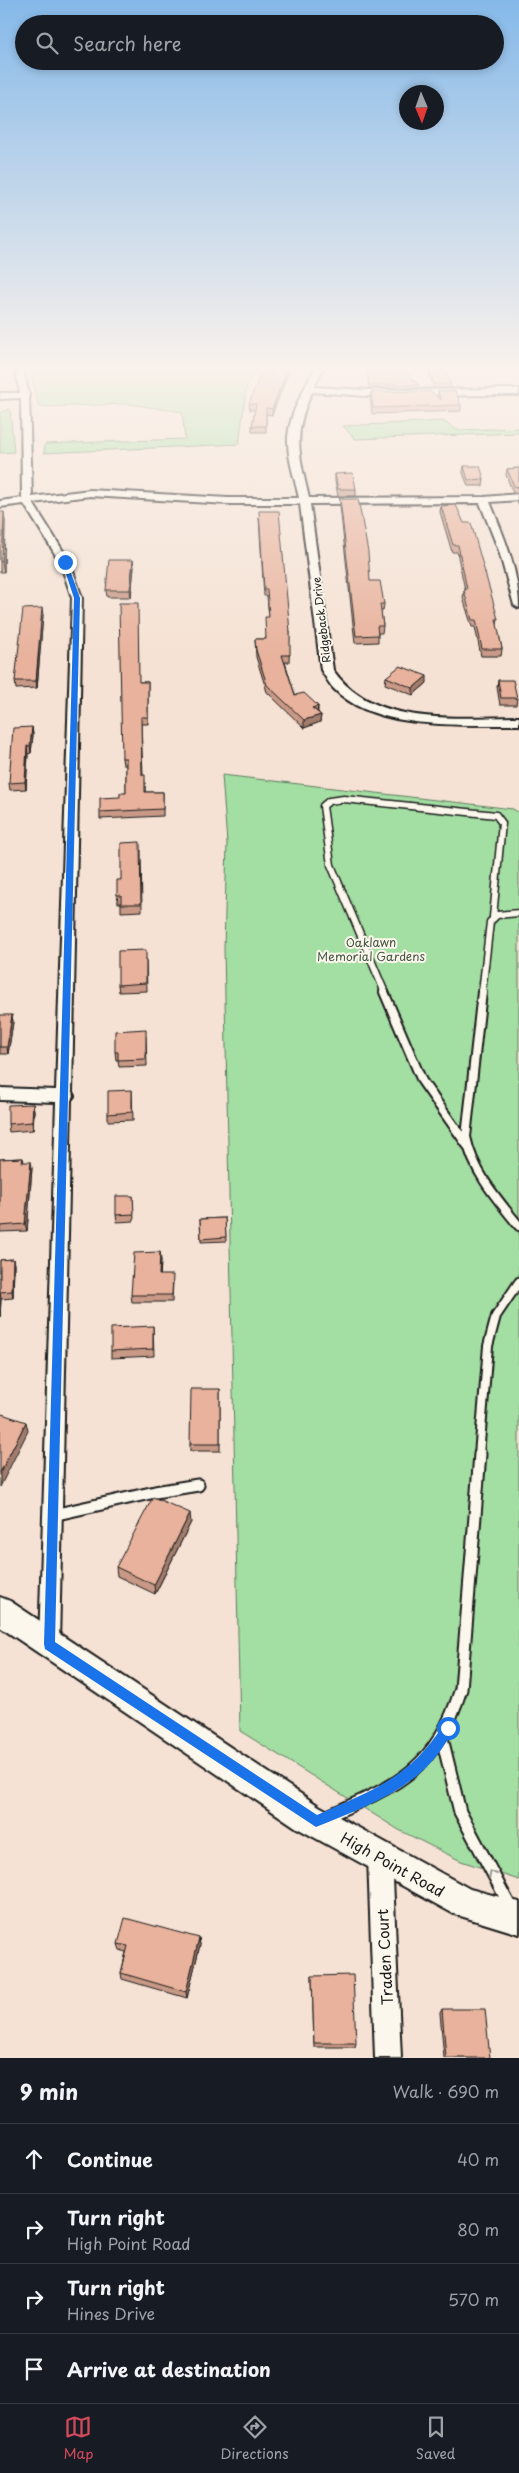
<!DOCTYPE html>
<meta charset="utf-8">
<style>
:root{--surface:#171b24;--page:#20242c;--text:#f1f3f6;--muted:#9ea1a6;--line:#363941;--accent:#d1495b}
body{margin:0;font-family:"Playpen Sans",sans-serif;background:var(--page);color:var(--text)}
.compass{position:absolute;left:399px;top:85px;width:45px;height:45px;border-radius:50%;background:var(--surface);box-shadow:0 2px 8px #0003;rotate:178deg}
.stop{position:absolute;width:15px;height:15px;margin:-11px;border:4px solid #1a73e8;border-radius:50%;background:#fff}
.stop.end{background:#1a73e8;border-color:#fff;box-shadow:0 1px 5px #0008}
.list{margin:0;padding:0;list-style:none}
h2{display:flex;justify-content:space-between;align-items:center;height:65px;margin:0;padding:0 20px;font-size:21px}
h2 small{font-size:16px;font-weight:400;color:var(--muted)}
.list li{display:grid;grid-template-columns:32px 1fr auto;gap:15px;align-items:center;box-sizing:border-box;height:70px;padding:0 20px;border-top:1px solid var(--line)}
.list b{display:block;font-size:19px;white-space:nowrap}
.list p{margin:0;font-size:16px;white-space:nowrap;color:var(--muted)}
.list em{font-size:16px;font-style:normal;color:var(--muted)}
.icon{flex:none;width:28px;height:28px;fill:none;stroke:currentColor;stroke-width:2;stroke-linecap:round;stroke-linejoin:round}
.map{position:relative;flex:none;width:519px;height:2058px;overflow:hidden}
.search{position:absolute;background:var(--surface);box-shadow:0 2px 8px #0003;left:15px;right:15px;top:15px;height:55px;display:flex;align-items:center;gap:12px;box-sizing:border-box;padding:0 18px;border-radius:28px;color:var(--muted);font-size:19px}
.sheet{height:345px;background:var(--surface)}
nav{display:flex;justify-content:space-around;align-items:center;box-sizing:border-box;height:70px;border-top:1px solid var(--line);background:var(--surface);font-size:14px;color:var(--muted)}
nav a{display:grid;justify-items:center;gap:2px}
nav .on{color:var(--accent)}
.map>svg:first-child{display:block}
</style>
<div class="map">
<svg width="519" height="2058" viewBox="0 0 519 2058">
<rect width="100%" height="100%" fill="#f5e2d4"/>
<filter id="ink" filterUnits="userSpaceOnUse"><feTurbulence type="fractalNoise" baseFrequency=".02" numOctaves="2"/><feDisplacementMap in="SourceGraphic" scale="10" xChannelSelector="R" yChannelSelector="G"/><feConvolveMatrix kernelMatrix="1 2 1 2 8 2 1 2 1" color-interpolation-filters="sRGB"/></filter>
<g filter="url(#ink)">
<!-- green -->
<path fill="#a3dea3" stroke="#607d60" d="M29,368H261L247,384L239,444L44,453L45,444L185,439L182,412L129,404L39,407Z
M10,409L14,452L0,453V413Z
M443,421L457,430L519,428V433L355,439L343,426Z
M222,775L513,809L519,813V1880L461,1861L399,1830L240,1731L224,948L227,843Z"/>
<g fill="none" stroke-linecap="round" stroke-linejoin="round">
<!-- lane-far2 casing -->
<g stroke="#1c1c1c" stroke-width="9">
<path id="lane-far2" d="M385,993L331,865L323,806L329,801L344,799L496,815L502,823L493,917
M482,993L490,922L497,915L519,913"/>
</g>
<!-- lane-far1 casing -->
<g stroke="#1c1c1c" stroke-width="12">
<path id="lane-far1" d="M384,992L422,1081L467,1145
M482,992L466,1137C473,1172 497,1199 519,1226
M479,1455L488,1346L496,1316L519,1282"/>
</g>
<!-- lane casing -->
<g stroke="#1c1c1c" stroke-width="15">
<path id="lane" d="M53,1515L155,1492L198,1485
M442,1738L460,1812L510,1906
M323,1818C398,1785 435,1771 461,1689L480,1454"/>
</g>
<!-- street casing -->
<g stroke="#1c1c1c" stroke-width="4">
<path id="street" d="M15,368H23L29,395L32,497L90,490L228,498H299C295,479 287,457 288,437C290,412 304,390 315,368H323L314,387L366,390L519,389V395L366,396L312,392C292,433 299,455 309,498L484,497L519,494V500L490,502C504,537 519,570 519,608L514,605L499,551L480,503L310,504L333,670C374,728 456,717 519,717V725C465,724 376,732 334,689C329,684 325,676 321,670L300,504H228L90,496L33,503L70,562L82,598L72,1092L74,1096L71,1100L59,1644L56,1651L49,1654L42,1651L39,1644L56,1102L0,1100V1088L56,1090L72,598L60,562L24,504L0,507V501L22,498L21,398L0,399V393H20Z
M380,1844L388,1848L392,1856L401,2058H375L368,1856L372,1848Z"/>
</g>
<!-- secondary casing -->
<g stroke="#1c1c1c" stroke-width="4">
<path id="secondary" d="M0,1597L10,1601L319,1806L470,1889L519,1902V1934L454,1914L297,1828L0,1627Z"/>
</g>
<!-- lane-far2 -->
<use href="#lane-far2" stroke="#fbf7ec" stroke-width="6"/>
<!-- lane-far1 -->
<use href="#lane-far1" stroke="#fbf7ec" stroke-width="8"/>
<!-- lane -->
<use href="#lane" stroke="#fbf7ec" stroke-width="11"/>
<!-- street -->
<use href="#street" fill="#fbf7ec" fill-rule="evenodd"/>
<!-- secondary -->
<use href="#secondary" fill="#fbf7ec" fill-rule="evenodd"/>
</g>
<!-- wall -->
<path fill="#c89986" stroke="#1c1c1c" d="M273,368H290L272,415L266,414V432H252V426L255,410H250L249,404L271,375Z
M367,368H401L419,385V388H369Z
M429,371L451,384V388H434L429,374Z
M438,391L461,405V411L372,414L370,398L371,392L437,397Z
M464,466L484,479L483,486H468L463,473Z
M519,468V494L513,493L506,475L507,469Z
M335,474L356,489V496H338L335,481Z
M518,495H519V506L517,502Z
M340,499L370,581L384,604L383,611H381L383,626L382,633H378V642L355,643L340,506Z
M441,506L498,619L497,625L502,649L501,656H481L475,627H472L463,598L464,591L465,590L457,552H452L440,512Z
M0,512L5,521L4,572H0Z
M259,518L290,632L289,662H285L295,695L318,706V712L321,715L320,722L304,728L267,692L256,657L255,639H266L269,617L267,596H264Z
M134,567L131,597H107L106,590Z
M43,615L37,688L16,689L15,681Z
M386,677L427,683L413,695L385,684Z
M498,680L517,698L516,705H500L497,687Z
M140,682H148V724H141L143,775L145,782V792H163V816L100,819V812L126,793V765H123L122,758Z
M32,727L33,735L31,753L28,754L26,789L10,790L9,783Z
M141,850L142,911L121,912V903H118L117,895L121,880Z
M146,958L147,991L119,992L118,985Z
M0,1015L13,1022L8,1054H0Z
M146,1036L147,1066L119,1067L118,1060H116L115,1052Z
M132,1090L133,1120L108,1121V1114Z
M33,1104L34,1111L33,1130L9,1132L8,1124Z
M23,1158L24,1162L32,1168L27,1231L0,1232V1159Z
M133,1196L134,1221L117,1222L116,1215Z
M225,1218L226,1241L201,1242L200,1219Z
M13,1259L14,1265L13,1298L1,1299L0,1317V1260Z
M161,1260L160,1275L173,1282L172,1302H132L131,1295Z
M153,1326L154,1356L111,1358V1351Z
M220,1389V1451H190V1444Z
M191,1522L155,1594L117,1576L116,1567Z
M199,1938L200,1945L187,1998L122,1979L121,1973L126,1952L120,1950L118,1944Z
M312,1976L356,2043L355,2047H314Z
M442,2009L490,2058H444L440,2013Z"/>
<!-- shaded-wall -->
<path fill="#a27d6d" stroke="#1c1c1c" d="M288,368H290L272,415V409Z
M4,512L5,521L4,572L2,562Z
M133,560L134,567L131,597L130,590Z
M42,608L43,615L37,688L36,681Z
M427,676V683L413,695V688Z
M318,706L317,713L312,708Z
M321,715L320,722L304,728V720Z
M32,727L33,735L31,753L30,746Z
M27,746L28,754L26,789L25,782Z
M12,1015L13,1022L8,1054L7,1047Z
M33,1104L34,1111L33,1130L32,1122Z
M31,1162L32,1168L27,1231L25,1224Z
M160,1252L161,1260L160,1282L159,1275Z
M13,1259L14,1265L13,1298L12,1291Z
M0,1293L1,1299L0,1317Z
M26,1422L28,1431L0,1487V1473Z
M190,1513L191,1522L155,1594L154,1585Z
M199,1938L200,1945L187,1998L186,1992Z"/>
<!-- building -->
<path fill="#e8b29c" stroke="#1c1c1c" d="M273,368H288L272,409L266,408V426H252L256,404H249L260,374L271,375Z
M367,368H401L419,385H369Z
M429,371H445L451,384H434Z
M430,391L441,400L438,391H455L461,405L373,408L371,392Z
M464,466H480L484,479L468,480Z
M519,468V487L514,486L507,469Z
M353,473L356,489H338L335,474Z
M340,499H358L368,552L370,581H380L384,604H380L383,626H377L378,635L356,636Z
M456,505L464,523H471L498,619H496L502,649H482L476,620H472L464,591L467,589L458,545H453L441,506Z
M259,511H279L290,632V655H282L295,695L304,693L318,706L312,708L321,715L304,720L267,685L256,650L255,639H266L265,617H269L267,589H264Z
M0,512H4L2,562H0Z
M109,560H133L130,590H106Z
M119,603H138L139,682H148V717H141L142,775H145V792H163V809L100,812V798L120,797V793H126V758H122Z
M42,608L36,681H15L23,609Z
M400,666L427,676L413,688L386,677Z
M498,680H513L517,698H501Z
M32,727L30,746H27L25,782L9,783L13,728Z
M140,842L141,904H121V895H117V880H121V843Z
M146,950V983L118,985V951Z
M0,1015H12L7,1047H0Z
M146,1029V1059L118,1060V1052H115V1031Z
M132,1090V1112L108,1114V1091Z
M33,1104L32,1122L8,1124V1105Z
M23,1158L22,1162H31L25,1224L0,1226V1159Z
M116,1196H133L134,1214L116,1215Z
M225,1218L226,1237L201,1239L200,1219Z
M160,1252L159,1275H173L172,1295H131L134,1253Z
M13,1259L12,1291L0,1292V1260Z
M153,1326V1349L111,1351V1328Z
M191,1389H220V1444H190Z
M2,1414L26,1422L0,1473V1418Z
M153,1497L190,1513L154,1585L116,1567Z
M125,1918L199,1938L186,1992L121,1973L128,1946L118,1944Z
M353,1975L356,2043H314L312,1976Z
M442,2009H485L490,2058H446Z"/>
<!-- one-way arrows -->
<defs><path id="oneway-chevron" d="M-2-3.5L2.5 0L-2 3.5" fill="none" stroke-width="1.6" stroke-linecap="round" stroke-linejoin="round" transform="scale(1.25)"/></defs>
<use stroke="#97948e" href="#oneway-chevron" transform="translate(492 1874) rotate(-119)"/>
</g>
<!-- sky -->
<linearGradient id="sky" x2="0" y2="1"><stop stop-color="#85b9e9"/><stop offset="0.56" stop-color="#faf2ec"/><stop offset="1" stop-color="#faf2ec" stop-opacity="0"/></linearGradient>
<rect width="519" height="657" fill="url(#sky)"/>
<!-- route -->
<path fill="#1a73e8" d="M65,560L67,562L80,598L55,1642L317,1815C373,1790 410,1778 444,1724H453C456,1731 449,1738 445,1744C417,1789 363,1808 316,1827L45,1649L44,1644L74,598L62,562Z"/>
<g text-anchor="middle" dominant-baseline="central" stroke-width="4" stroke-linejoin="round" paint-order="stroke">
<!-- far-street labels -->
<g font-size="11" fill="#1c1c1c" stroke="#fbf7ec">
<text transform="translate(321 620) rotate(-97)">Ridgeback Drive</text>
</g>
<!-- park labels -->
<g font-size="12" fill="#445644" stroke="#fbf7ec">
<text x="371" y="942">Oaklawn<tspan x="371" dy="14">Memorial Gardens</tspan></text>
</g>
<!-- near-street labels -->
<g font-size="15" fill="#1c1c1c" stroke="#fbf7ec">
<text transform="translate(393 1864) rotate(29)">High Point Road</text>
<text transform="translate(384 1957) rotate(-93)">Traden Court</text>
</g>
</g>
</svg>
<svg class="compass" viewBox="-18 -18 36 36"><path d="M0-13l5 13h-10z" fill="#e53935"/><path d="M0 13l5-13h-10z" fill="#9ea1a6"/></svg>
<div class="stop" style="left:448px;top:1728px"></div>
<div class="stop end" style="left:65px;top:562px"></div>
<div class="search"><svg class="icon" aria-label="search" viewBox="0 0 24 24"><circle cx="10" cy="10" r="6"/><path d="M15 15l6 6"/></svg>Search here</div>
</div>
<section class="sheet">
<h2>9 min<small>Walk · 690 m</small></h2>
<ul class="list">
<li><svg class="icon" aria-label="ahead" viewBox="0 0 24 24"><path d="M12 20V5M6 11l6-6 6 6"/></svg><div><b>Continue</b></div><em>40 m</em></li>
<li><svg class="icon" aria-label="right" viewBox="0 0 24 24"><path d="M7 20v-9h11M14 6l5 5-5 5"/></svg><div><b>Turn right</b><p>High Point Road</p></div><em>80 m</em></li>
<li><svg class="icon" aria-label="right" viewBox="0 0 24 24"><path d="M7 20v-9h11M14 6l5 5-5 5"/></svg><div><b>Turn right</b><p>Hines Drive</p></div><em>570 m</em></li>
<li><svg class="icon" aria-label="arrive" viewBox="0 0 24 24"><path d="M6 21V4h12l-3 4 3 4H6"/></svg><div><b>Arrive at destination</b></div></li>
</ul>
</section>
<nav>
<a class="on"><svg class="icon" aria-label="map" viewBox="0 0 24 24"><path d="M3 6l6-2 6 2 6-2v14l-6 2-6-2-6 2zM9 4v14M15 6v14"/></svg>Map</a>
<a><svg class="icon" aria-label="directions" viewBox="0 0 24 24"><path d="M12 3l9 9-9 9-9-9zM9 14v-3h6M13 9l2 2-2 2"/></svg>Directions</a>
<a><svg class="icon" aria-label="saved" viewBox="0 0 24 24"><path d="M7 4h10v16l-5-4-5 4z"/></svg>Saved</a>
</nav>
